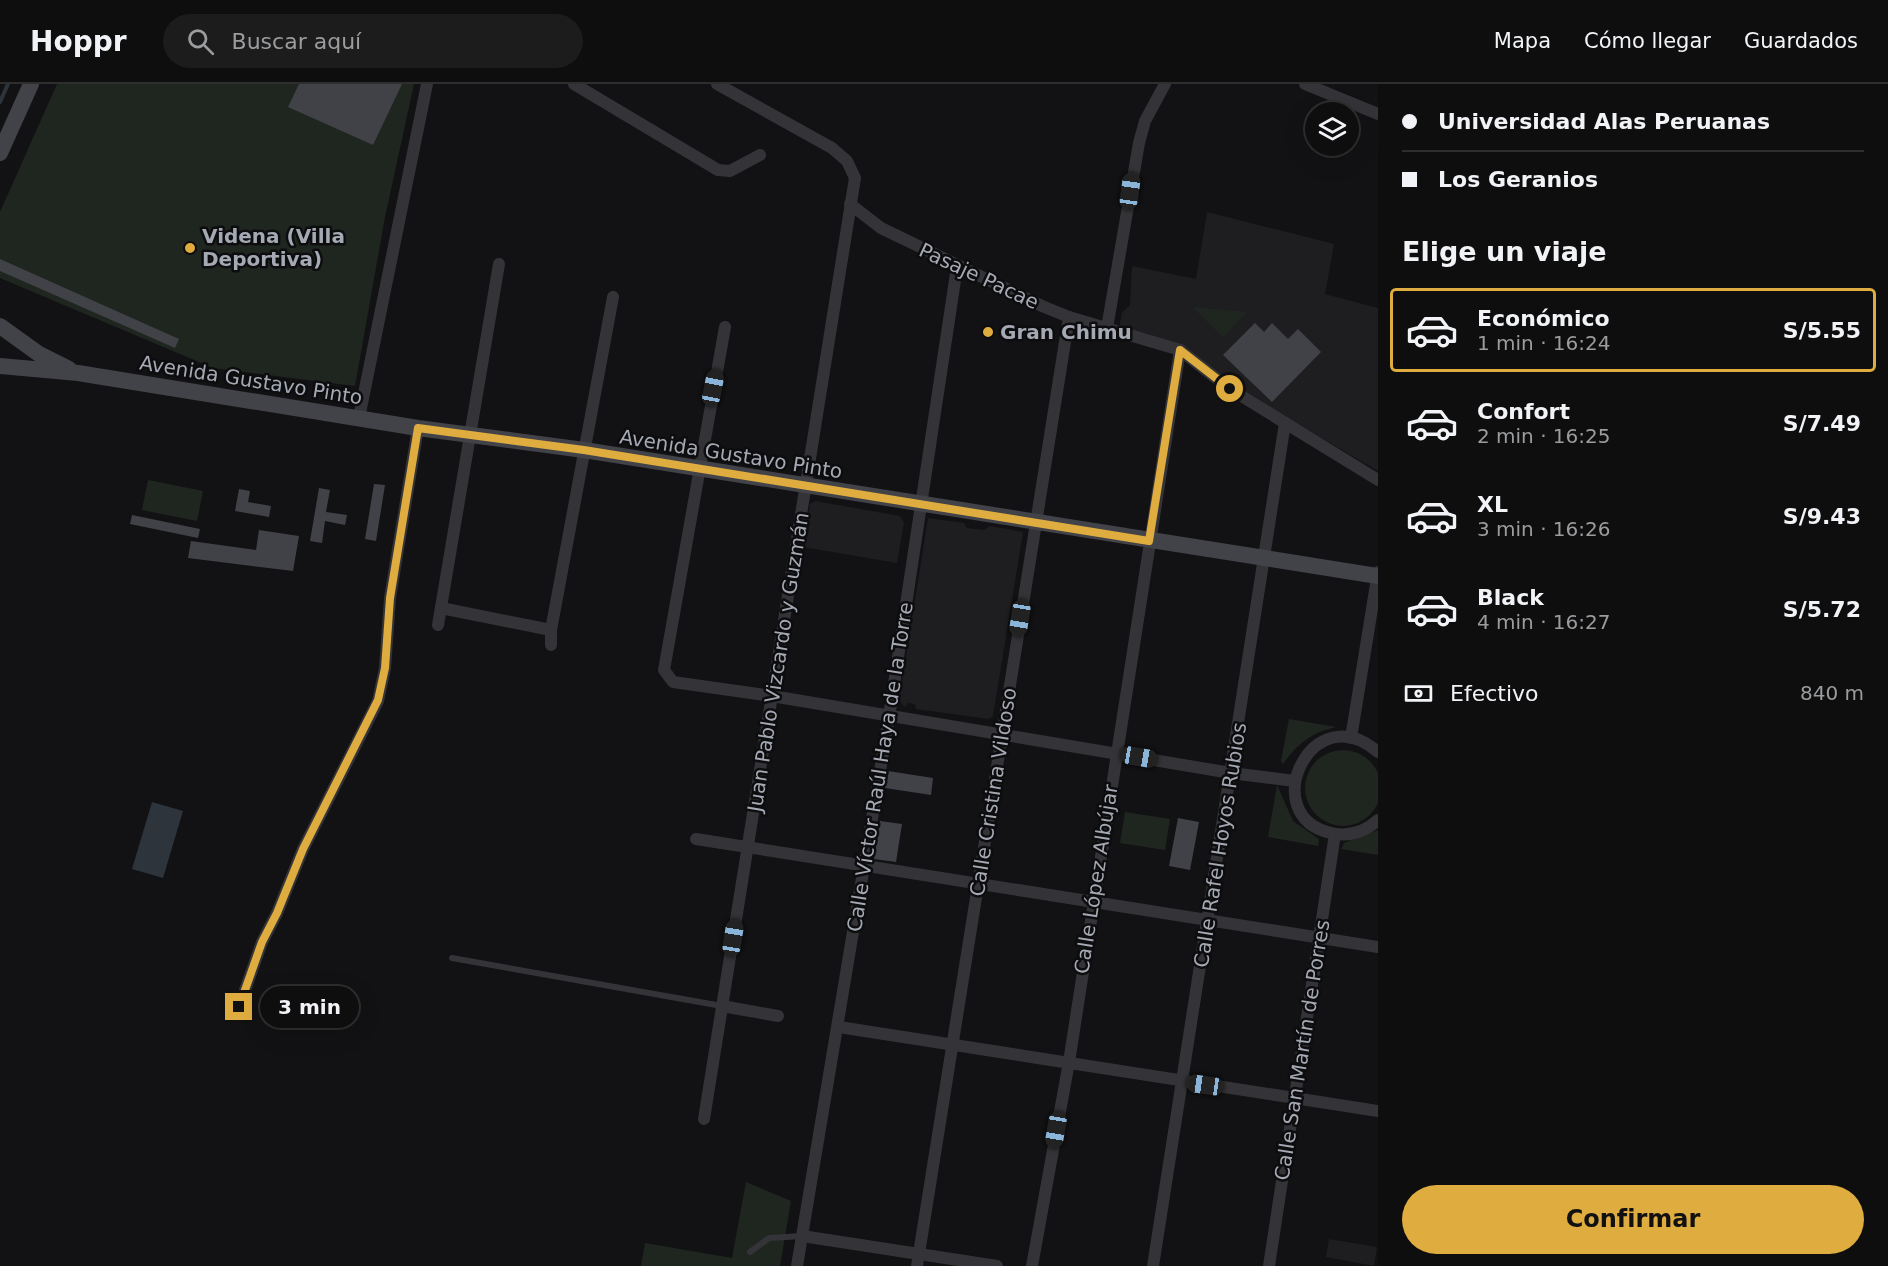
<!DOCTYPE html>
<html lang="es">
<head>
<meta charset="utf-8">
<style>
  :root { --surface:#0e0e0f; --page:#1c1c1d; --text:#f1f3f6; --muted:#9b9c9e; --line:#2e2e2f; --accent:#dfac3f }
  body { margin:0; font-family:"DejaVu Sans",sans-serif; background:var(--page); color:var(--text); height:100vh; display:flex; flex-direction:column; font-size:22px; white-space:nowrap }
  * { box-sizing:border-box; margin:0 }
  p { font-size:20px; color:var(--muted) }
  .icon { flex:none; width:33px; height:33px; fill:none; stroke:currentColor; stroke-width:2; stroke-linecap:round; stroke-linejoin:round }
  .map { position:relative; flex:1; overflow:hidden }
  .details { display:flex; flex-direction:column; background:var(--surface); width:510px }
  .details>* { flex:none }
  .hud { display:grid; align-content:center; height:132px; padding:0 24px; background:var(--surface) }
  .controls { position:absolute; left:1305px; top:18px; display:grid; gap:12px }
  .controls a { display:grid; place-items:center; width:54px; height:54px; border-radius:50%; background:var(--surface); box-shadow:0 6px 24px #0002,0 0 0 2px var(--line); font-size:30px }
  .end { position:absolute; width:27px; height:27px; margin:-14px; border:8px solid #dfac3f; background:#111; box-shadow:0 0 0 3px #111 }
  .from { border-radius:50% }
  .bubble { position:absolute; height:42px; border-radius:21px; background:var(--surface); box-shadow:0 6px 24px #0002,0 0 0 2px var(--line); font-size:20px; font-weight:800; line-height:42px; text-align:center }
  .car { position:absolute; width:18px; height:36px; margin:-18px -9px; border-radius:8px; box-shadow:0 0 4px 2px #0007; background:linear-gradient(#222 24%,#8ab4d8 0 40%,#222 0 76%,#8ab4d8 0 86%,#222 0) }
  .hud b { display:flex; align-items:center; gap:21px; height:57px; font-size:22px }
  .hud b+b { border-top:2px solid var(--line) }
  .hud i { width:15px; height:15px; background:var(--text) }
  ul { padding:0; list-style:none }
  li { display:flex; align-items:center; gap:18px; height:84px; margin:0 12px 9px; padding:0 12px; border:3px solid transparent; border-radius:6px }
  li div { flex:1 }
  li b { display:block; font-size:22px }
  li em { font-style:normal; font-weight:800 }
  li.selected { border-color:var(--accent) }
  li>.icon { width:54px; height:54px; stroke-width:1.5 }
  h2 { padding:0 24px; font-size:27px; line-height:72px }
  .pay { display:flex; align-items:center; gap:15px; height:66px; padding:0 24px; font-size:22px }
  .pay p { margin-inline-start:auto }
  .cta { display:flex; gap:12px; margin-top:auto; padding:12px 24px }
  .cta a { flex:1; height:69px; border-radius:36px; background:var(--accent); color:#111; font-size:24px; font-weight:800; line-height:69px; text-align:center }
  header { display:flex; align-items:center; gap:36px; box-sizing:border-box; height:84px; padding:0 30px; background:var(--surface); border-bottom:2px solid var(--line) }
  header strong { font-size:28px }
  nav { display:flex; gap:33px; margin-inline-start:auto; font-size:21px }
  .search { width:420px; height:54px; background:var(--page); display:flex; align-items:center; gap:15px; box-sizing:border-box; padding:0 21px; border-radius:33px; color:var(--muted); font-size:22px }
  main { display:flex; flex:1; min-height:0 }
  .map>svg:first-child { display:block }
  .built { fill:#1e1e20 }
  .green { fill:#1f2620 }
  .water { fill:#2d343b }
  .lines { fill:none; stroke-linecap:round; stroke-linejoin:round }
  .stream { stroke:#2d343b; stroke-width:4 }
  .building { fill:#414247 }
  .service { stroke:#343438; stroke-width:6 }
  .minor { stroke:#343438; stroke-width:12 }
  .secondary { stroke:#424348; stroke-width:16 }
  .route { stroke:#dfac3f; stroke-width:8 }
  .poi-dot { fill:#dfac3f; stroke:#0d0d0f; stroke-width:2 }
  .labels { text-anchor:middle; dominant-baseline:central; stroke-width:5; stroke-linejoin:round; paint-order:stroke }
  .poi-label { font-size:20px; font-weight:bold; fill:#a5a9b3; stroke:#0d0d0f; text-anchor:start }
  .street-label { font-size:20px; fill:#a5a9b3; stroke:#0d0d0f }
</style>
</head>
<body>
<header>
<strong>Hoppr</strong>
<div class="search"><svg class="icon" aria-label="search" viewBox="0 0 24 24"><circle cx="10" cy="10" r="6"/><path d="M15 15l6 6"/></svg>Buscar aquí</div>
<nav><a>Mapa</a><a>Cómo llegar</a><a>Guardados</a></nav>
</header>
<main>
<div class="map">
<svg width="1378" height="1182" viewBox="0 0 1378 1182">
  <rect width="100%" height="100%" fill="#121214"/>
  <!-- built -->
  <g class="built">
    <polygon points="1207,128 1334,160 1325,210 1378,224 1378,387 1233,302 1187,264 1119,244 1122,229 1130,221 1132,182 1196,195"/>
    <polygon points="815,417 900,432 904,439 897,479 803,463 810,420"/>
    <polygon points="928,434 964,439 967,444 984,446 990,442 1023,448 993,632 989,635 916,625 915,620 908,619 905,623 899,617"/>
    <polygon points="1329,1155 1377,1163 1374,1182 1326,1173"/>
  </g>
  <!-- green -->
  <g class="green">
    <polygon points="57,0 414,0 385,133 355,302 213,284 0,194 0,128"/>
    <polygon points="1193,223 1247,228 1223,253"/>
    <polygon points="148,396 203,407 197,437 142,426"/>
    <path d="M1289,635L1336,643C1311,649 1298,659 1283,680L1281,677Z"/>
    <circle cx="1343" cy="704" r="38"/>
    <polygon points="1277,701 1293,737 1319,755 1318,762 1268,753"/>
    <polygon points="1125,728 1170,735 1165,766 1120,759"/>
    <polygon points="1378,746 1378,771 1341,765 1344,759"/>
    <polygon points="746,1098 791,1117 780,1182 641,1182 645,1159 732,1174"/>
  </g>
  <!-- water -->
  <polygon class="water" points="152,718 183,727 163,794 132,785"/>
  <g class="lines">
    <!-- stream -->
    <polyline class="stream" points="0,18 8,0"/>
  </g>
  <!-- building -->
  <g class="building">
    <polygon points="299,0 402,0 373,61 288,23"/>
    <polygon points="0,175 179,255 175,264 0,187"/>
    <polygon points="1255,239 1264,248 1272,239 1288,255 1298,245 1321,268 1272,318 1223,271"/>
    <polygon points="374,400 385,401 376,457 365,455"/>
    <polygon points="319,404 330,406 326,428 347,431 345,441 325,437 322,459 310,457"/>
    <polygon points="239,405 250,407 248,418 271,422 269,433 235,427"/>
    <polygon points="132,431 200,445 198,454 130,440"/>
    <polygon points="259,446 299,452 293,487 188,474 191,457 256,466"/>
    <polygon points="888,687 933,694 931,711 885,704"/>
    <polygon points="1178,734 1199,738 1190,786 1169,782"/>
    <polygon points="880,737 902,740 896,778 874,775"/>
  </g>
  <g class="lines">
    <!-- service -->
    <g class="service">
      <polyline points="452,874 722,922"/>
      <polyline points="750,1168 769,1154 802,1152"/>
    </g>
    <!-- minor -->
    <g class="minor">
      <polyline points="574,0 718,86 730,87 760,71"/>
      <polyline points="1305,0 1378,30"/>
      <polyline points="850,120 881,144 1042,222 1069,233 1180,266 1230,305 1378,396"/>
      <polyline points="725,243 664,586 673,598 772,612 1231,689 1295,697"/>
      <polyline points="1107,244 1139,59 1145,37 1165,0"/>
      <polyline points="359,334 427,0"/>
      <polyline points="441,524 551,546"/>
      <polyline points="438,541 499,180"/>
      <polyline points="551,561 551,546 613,213"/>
      <polyline points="1351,654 1378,488"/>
      <path d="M1378,668C1312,610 1255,732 1331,749C1349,753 1365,748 1378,736"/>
      <polyline points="696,755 1378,863"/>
      <polyline points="722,922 778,932"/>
      <polyline points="239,923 262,858 277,829 303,765 378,617 385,584 390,514 418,344"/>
      <polyline points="839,943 1378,1027"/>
      <polyline points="704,1035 855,94 847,77 832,64 717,0"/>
      <polyline points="802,1152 997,1182"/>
      <polyline points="797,1182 889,633 957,183"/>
      <polyline points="917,1182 1069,233"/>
      <polyline points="1032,1182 1069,978 1180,266"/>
      <polyline points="1153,1182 1285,339"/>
      <polyline points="1269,1182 1335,750"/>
    </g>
    <!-- secondary -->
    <g class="secondary">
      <polyline points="0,69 31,0"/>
      <polyline points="0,242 39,270 69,285"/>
      <polyline points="0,282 78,289 418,344 584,366 1378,492"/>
    </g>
  </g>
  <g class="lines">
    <!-- route -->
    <polyline class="route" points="239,923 262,858 277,829 303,765 378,616 385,584 390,514 418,344 584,366 1149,457 1180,266 1230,305"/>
  </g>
  <!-- markers -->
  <g class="poi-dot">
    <circle cx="190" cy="164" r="6"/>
    <circle cx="988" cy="248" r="6"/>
  </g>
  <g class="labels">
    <!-- poi labels -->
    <g class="poi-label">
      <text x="202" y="152">Videna (Villa<tspan x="202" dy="23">Deportiva)</tspan></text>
      <text x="1000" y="248">Gran Chimu</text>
    </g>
    <!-- street labels -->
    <g class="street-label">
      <text transform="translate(979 192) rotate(25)">Pasaje Pacae</text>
      <text transform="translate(251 296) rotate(9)">Avenida Gustavo Pinto</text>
      <text transform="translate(731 370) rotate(9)">Avenida Gustavo Pinto</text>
      <text transform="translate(778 578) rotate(-81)">Juan Pablo Vizcardo y Guzmán</text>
      <text transform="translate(880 683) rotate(-81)">Calle Víctor Raúl Haya de la Torre</text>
      <text transform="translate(993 708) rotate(-81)">Calle Cristina Vildoso</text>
      <text transform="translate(1220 761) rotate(-81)">Calle Rafel Hoyos Rubios</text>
      <text transform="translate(1096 795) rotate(-81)">Calle López Albújar</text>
      <text transform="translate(1302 966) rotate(-81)">Calle San Martín de Porres</text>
    </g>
  </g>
</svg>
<div class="controls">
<a><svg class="icon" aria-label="layers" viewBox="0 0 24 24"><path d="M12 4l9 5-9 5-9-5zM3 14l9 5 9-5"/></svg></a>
</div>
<i class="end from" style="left:1230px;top:305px"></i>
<i class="end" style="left:239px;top:923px"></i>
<div class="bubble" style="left:260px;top:902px;width:99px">3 min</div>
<i class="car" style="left:1130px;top:107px;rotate:8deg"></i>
<i class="car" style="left:713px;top:304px;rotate:11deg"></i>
<i class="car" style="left:1020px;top:534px;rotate:189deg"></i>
<i class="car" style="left:1139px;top:673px;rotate:100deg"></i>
<i class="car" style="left:733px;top:854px;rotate:9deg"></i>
<i class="car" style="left:1205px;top:1001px;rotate:278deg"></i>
<i class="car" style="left:1056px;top:1046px;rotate:190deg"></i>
</div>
<section class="details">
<div class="hud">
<b><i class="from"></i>Universidad Alas Peruanas</b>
<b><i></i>Los Geranios</b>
</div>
<h2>Elige un viaje</h2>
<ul>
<li class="selected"><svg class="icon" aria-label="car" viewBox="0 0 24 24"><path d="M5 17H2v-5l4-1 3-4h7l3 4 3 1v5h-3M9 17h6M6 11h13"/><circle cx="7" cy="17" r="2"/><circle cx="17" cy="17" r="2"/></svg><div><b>Económico</b><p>1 min · 16:24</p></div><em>S/5.55</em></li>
<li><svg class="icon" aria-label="car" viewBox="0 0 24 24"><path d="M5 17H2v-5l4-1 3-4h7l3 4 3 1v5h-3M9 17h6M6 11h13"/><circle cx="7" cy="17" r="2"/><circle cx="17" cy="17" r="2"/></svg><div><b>Confort</b><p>2 min · 16:25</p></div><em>S/7.49</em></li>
<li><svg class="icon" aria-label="car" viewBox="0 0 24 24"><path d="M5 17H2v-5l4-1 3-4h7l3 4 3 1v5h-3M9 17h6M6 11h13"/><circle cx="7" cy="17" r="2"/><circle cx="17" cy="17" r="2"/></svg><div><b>XL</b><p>3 min · 16:26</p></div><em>S/9.43</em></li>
<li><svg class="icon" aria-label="car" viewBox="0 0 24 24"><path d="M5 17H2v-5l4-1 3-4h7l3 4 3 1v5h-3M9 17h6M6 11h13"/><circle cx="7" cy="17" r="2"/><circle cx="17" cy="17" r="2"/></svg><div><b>Black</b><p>4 min · 16:27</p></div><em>S/5.72</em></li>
</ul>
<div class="pay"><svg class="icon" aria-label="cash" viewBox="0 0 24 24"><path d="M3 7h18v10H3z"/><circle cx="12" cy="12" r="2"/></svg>Efectivo<p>840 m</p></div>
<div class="cta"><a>Confirmar</a></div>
</section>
</main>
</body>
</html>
